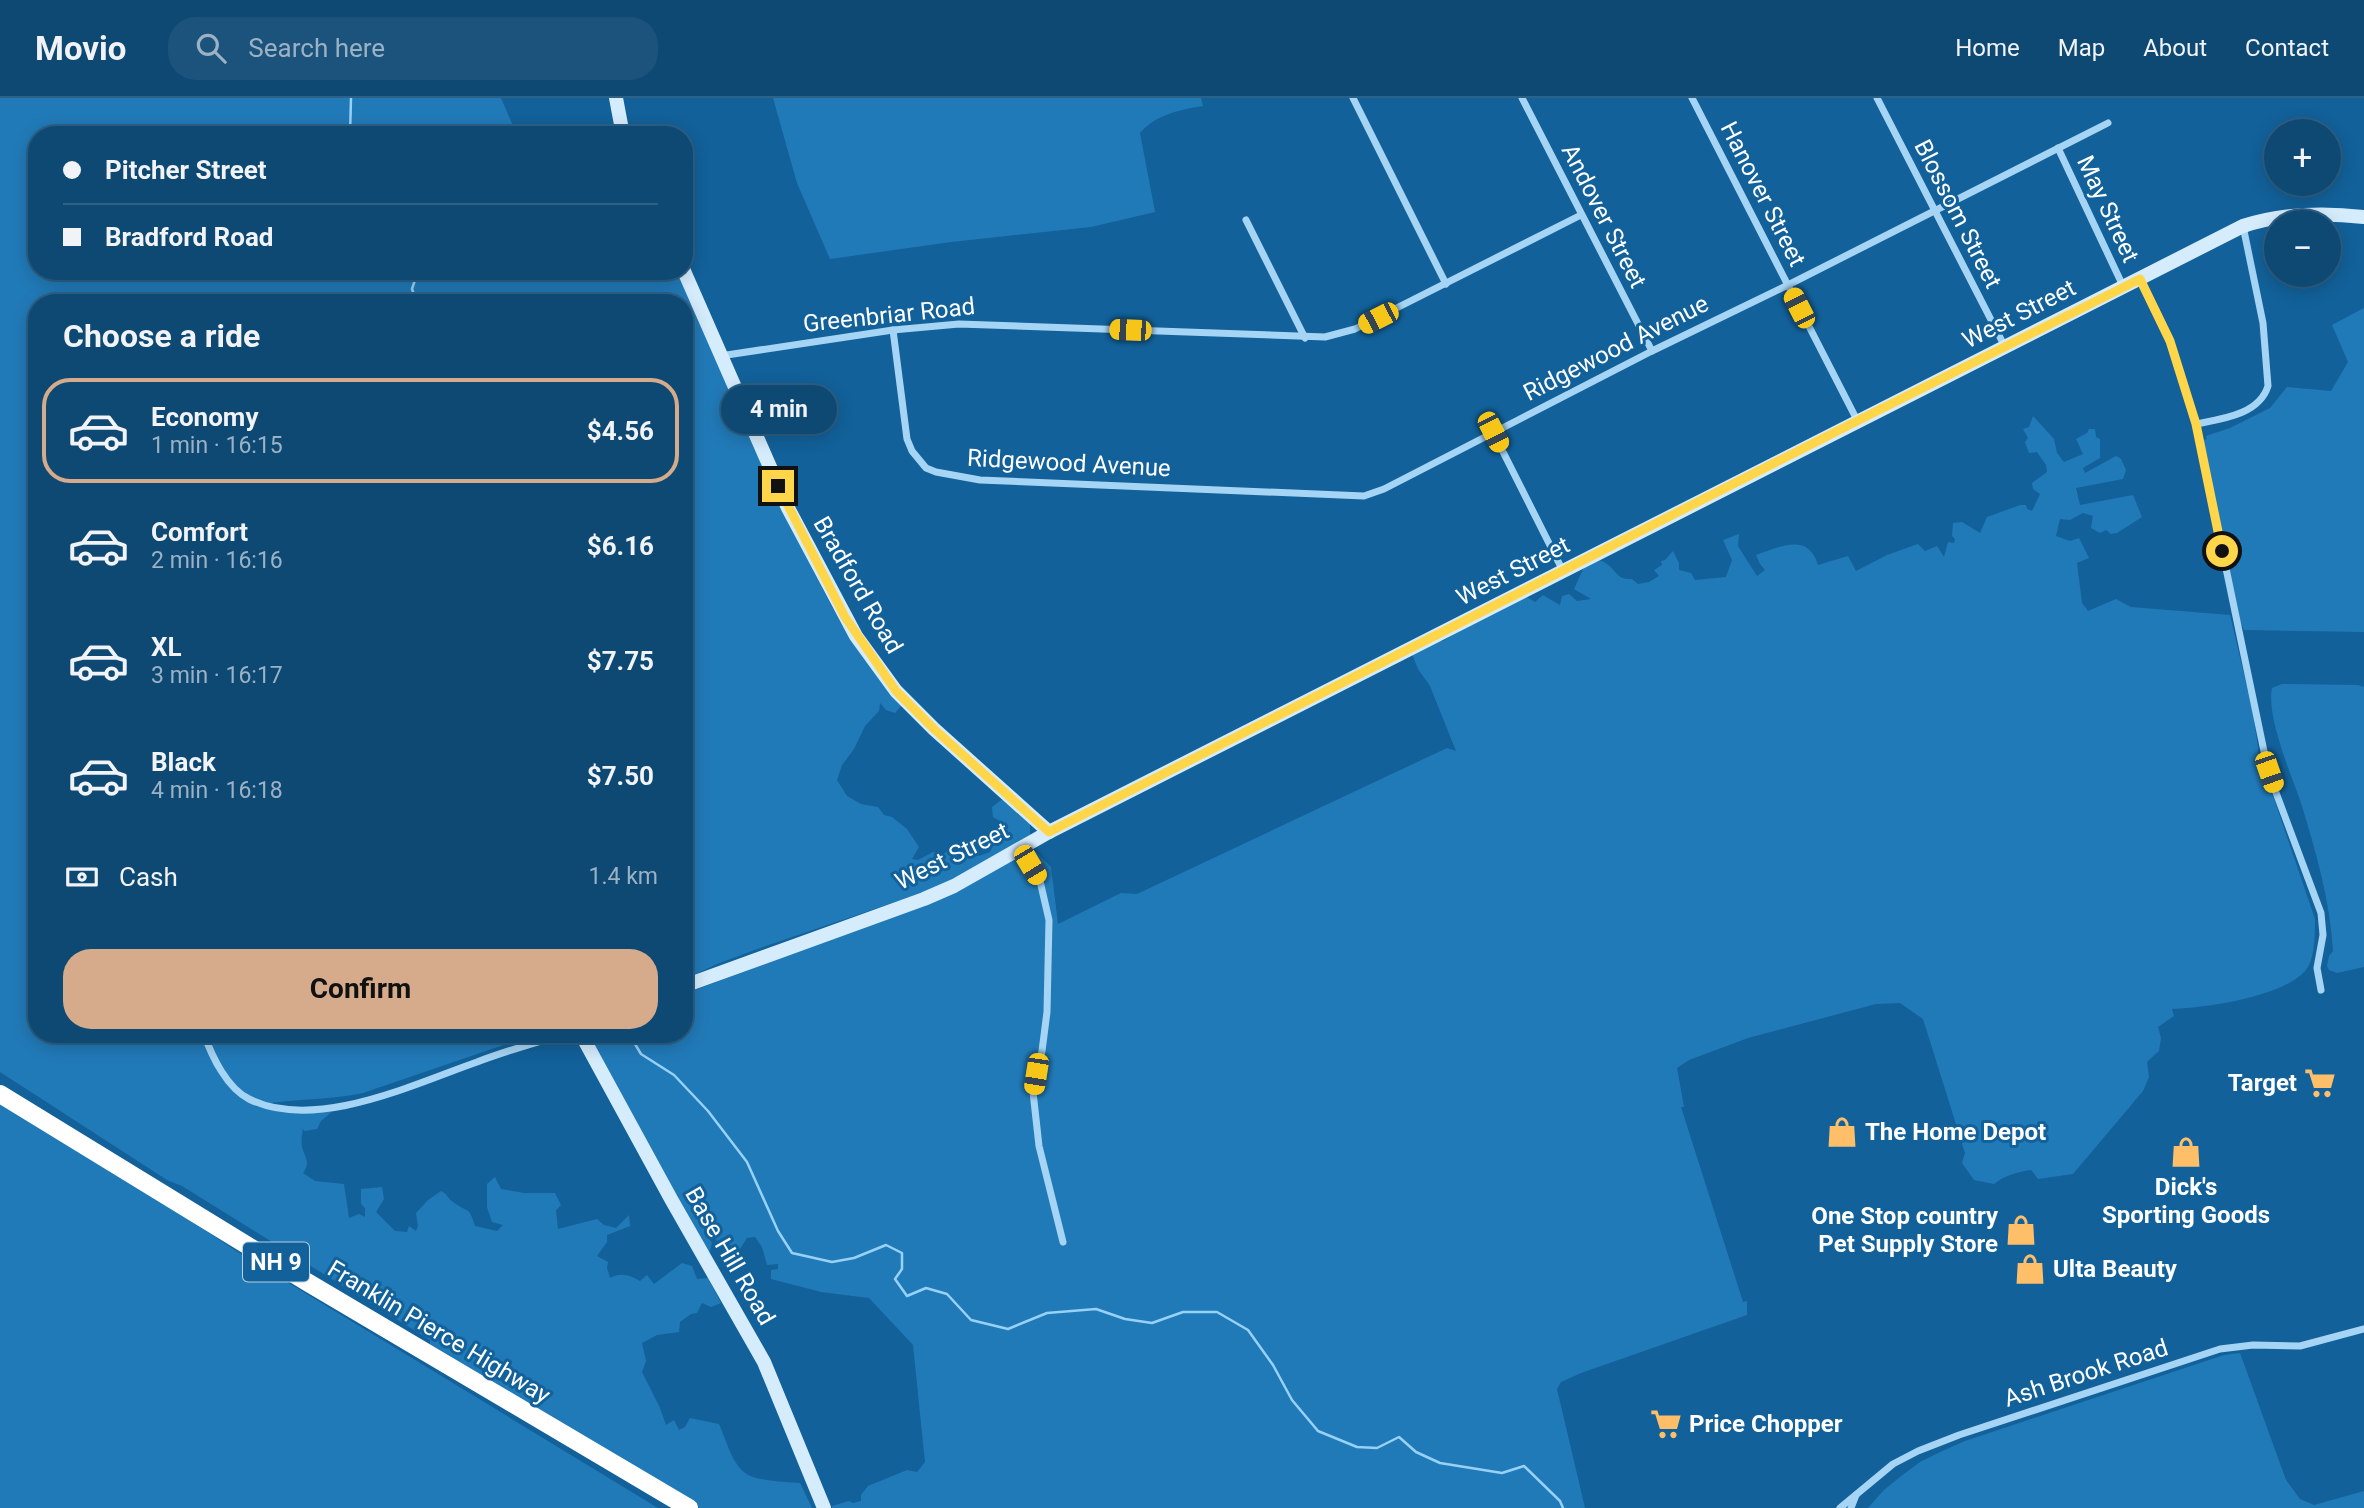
<!DOCTYPE html>
<html lang="en">
<head>
<meta charset="utf-8">
<style>
  :root { --surface:#0e4974; --page:#1c537c; --text:#f1f3f6; --muted:#9bb2c5; --line:#2e6186; --accent:#d6ab8b }
  body { margin:0; font-family:Roboto,sans-serif; background:var(--page); color:var(--text); height:100vh; display:flex; flex-direction:column; font-size:26px; white-space:nowrap }
  * { box-sizing:border-box; margin:0 }
  p { font-size:23px; color:var(--muted) }
  .icon { flex:none; width:38px; height:38px; fill:none; stroke:currentColor; stroke-width:2; stroke-linecap:round; stroke-linejoin:round }
  .map { position:relative; flex:1; overflow:hidden }
  .panel { position:absolute; left:28px; top:196px; width:665px; height:749px; display:flex; flex-direction:column; background:var(--surface); border-radius:28px; box-shadow:0 4px 18px #0003,0 0 0 2px var(--line) }
  .panel>* { flex:none }
  .top-card { position:absolute; left:28px; top:28px; width:665px; height:154px; border-radius:28px; box-shadow:0 4px 18px #0003,0 0 0 2px var(--line); display:grid; align-content:center; height:154px; padding:0 35px; background:var(--surface) }
  .tools { position:absolute; left:2264px; top:21px; display:grid; gap:14px }
  .tools a { display:grid; place-items:center; width:77px; height:77px; border-radius:50%; background:var(--surface); box-shadow:0 4px 18px #0003,0 0 0 2px var(--line); font-size:35px }
  .end { position:absolute; width:32px; height:32px; margin:-16px; border:9px solid #ffd54a; background:#111; box-shadow:0 0 0 4px #111 }
  .from { border-radius:50% }
  .bubble { position:absolute; height:49px; border-radius:24px; background:var(--surface); box-shadow:0 4px 18px #0003,0 0 0 2px var(--line); font-size:23px; font-weight:700; line-height:49px; text-align:center }
  .car { position:absolute; width:21px; height:42px; margin:-21px -10px; border-radius:9px; box-shadow:0 0 5px 2px #0007; background:linear-gradient(#f5c518 24%,#345 0 40%,#f5c518 0 76%,#345 0 86%,#f5c518 0) }
  .top-card b { display:flex; align-items:center; gap:24px; height:66px; font-size:26px }
  .top-card b+b { border-top:2px solid var(--line) }
  .top-card i { width:18px; height:18px; background:var(--text) }
  ul { padding:0; list-style:none }
  li { display:flex; align-items:center; gap:21px; height:105px; margin:0 14px 10px; padding:0 21px; border:4px solid transparent; border-radius:28px }
  li div { flex:1 }
  li b { display:block; font-size:26px }
  li em { font-style:normal; font-weight:700 }
  li.active { border-color:var(--accent) }
  li>.icon { width:63px; height:63px; stroke-width:1.5 }
  h2 { padding:0 35px; font-size:32px; line-height:84px }
  .pay { display:flex; align-items:center; gap:18px; height:77px; padding:0 35px; font-size:26px }
  .pay p { margin-inline-start:auto }
  .action { display:flex; gap:14px; margin-top:auto; padding:14px 35px }
  .action a { flex:1; height:80px; border-radius:28px; background:var(--accent); color:#111; font-size:28px; font-weight:700; line-height:80px; text-align:center }
  header { display:flex; align-items:center; gap:42px; box-sizing:border-box; height:98px; padding:0 35px; background:var(--surface); border-bottom:2px solid var(--line) }
  header strong { font-size:33px }
  nav { display:flex; gap:38px; margin-inline-start:auto; font-size:24px }
  .search { width:490px; height:63px; background:var(--page); display:flex; align-items:center; gap:18px; box-sizing:border-box; padding:0 24px; border-radius:28px; color:var(--muted); font-size:26px }
  .map>svg:first-child { display:block }
  .green { fill:#217ab8 }
  .lines { fill:none; stroke-linecap:round; stroke-linejoin:round }
  .stream { stroke:#97d1f7; stroke-width:2.5 }
  .street { stroke:#a5d4f4; stroke-width:7 }
  .secondary { stroke:#d5ecfd; stroke-width:14 }
  .highway { stroke:#fff; stroke-width:18 }
  .route { stroke:#ffd54a; stroke-width:9 }
  .labels { text-anchor:middle; dominant-baseline:central; stroke-width:6; stroke-linejoin:round; paint-order:stroke }
  .shield { fill:#12619a; stroke:#b8d0e1; stroke-width:2 }
  .shield-label { font-size:23px; font-weight:bold; fill:#fff }
  .street-label { font-size:24px; fill:#fff; stroke:#12619a }
  .poi-label { font-size:24px; font-weight:bold; fill:#fff; stroke:#12619a; text-anchor:start }
</style>
</head>
<body>
<header>
<strong>Movio</strong>
<div class="search"><svg class="icon" aria-label="search" viewBox="0 0 24 24"><circle cx="10" cy="10" r="6"/><path d="M15 15l6 6"/></svg>Search here</div>
<nav><a>Home</a><a>Map</a><a>About</a><a>Contact</a></nav>
</header>
<div class="map">
<svg width="2364" height="1410" viewBox="0 0 2364 1410">
  <rect width="100%" height="100%" fill="#12619a"/>
  <!-- green -->
  <g class="green">
    <path d="M0,0H501L517,37H37V173H678L731,290L740,317L781,410L832,509L902,607L895,615L886,612L880,605L879,613L865,628L854,651L842,667L837,682L847,698L861,706L878,709L884,717L892,719L907,731L919,749L912,761L918,762L933,754L945,755L951,750L956,753L960,748L970,746L979,758L990,754C993,745 1001,741 1010,739L1005,726L993,719L992,709L1004,700L1030,726V737L948,786L760,850L717,866L687,880L684,877V205H37V936H536L363,995C327,1003 289,1000 254,1008L303,1014L334,1012L321,1023L317,1031L305,1033L303,1031C302,1036 301,1043 302,1049C305,1060 311,1064 303,1075L315,1083L344,1086L349,1120L359,1116L365,1119V1110L361,1106V1091L382,1089L384,1101L376,1114L395,1133L407,1134L409,1128L416,1133L418,1128L416,1115L428,1102L441,1093C448,1096 447,1100 453,1104C467,1115 469,1107 475,1128L497,1133L503,1127L492,1124L487,1109V1086L495,1079L501,1091L524,1095H555L561,1107L556,1112L558,1131L597,1121L604,1127L616,1130L629,1117L630,1128L607,1137V1144L597,1158L608,1164L607,1170L610,1180C621,1174 630,1177 640,1183L647,1177L654,1186L682,1165L692,1168L697,1181L708,1180L721,1205L711,1209L702,1205L697,1215L691,1216L680,1224L679,1234L657,1237L642,1245L646,1263L642,1274L660,1310L666,1327L674,1322L679,1332L685,1329L690,1320L719,1326C726,1341 731,1364 745,1375C755,1383 786,1384 800,1385L812,1410H699L430,1246V1242L182,1088L167,1082L0,974Z"/>
    <path d="M773,0H1201L1203,8C1179,12 1157,16 1140,35L1155,114L1091,129L951,144L830,161L797,85Z"/>
    <polygon points="2364,210 2364,534 2244,532 2240,523 2202,343 2207,341 2206,338 2230,330 2270,310 2287,289 2331,293 2348,264 2332,227"/>
    <path d="M2033,318L2054,341L2057,355L2064,364L2083,356L2076,341L2087,335L2089,331H2095L2096,339L2100,341V360L2083,370L2085,375L2116,358L2121,361L2126,372L2123,381L2076,390L2080,407L2133,397L2142,419L2117,435L2111,436L2106,432L2100,435L2091,430L2093,418L2083,415L2070,422L2060,421L2056,438L2070,443L2079,440L2089,460L2077,465L2082,505L2088,513L2116,501L2131,509L2230,517L2253,615L2259,657L2315,821C2315,835 2315,863 2305,873C2282,899 2206,910 2172,911L2174,918L2158,929L2161,940L2159,953L2147,964L2149,979L2143,993L2073,1076L2038,1081L2031,1072C2018,1074 2005,1077 1994,1086L1974,1082L1962,1065L1965,1055L1923,921L1900,905L1876,906L1748,940L1689,962L1677,970L1684,1009H1681L1743,1204L1747,1203V1217L1581,1275L1561,1284L1557,1291L1585,1410H832V1408L849,1403L853,1405L861,1403V1397L868,1388L907,1372L917,1374L925,1364L913,1247L869,1200L821,1194L771,1181V1172L778,1171V1166L767,1167L762,1149L755,1139L747,1140L740,1151L726,1145H718L711,1132H704L712,1145L709,1156L592,948L593,936H684V896L883,822L1033,751L1051,769L1058,826L1121,795L1137,796L1447,650L1456,653L1430,588L1418,571L1412,556L1434,542L1443,543L1474,523L1525,498L1535,504L1543,497L1560,507L1562,498L1569,496L1577,503L1591,501L1574,491L1586,465L1595,461C1599,462 1603,463 1607,466C1617,473 1617,482 1632,481L1638,486L1649,484L1659,478L1654,472L1662,467L1661,463L1665,462L1673,453L1679,465V472L1691,475L1695,482L1726,479L1732,462L1723,442L1739,436L1738,448L1757,478L1765,472L1760,466L1756,457C1780,449 1808,434 1818,467L1848,458L1856,473L1887,457L1918,446L1925,453L1937,448L1944,459L1948,444L1954,445L1955,441L1952,438L1953,425L1962,424L1980,435L1987,419L2020,407H2026L2027,411L2032,413L2040,396L2033,391L2032,385L2047,374L2046,367L2037,354L2029,355L2025,344L2028,340L2023,331L2029,329Z"/>
    <path d="M2282,586L2358,587L2364,589V869L2337,875L2329,872L2327,868L2329,858L2333,853C2330,802 2316,754 2301,705C2291,676 2266,618 2272,590Z"/>
    <polygon points="0,1005 132,1084 241,1156 658,1410 0,1410"/>
    <polygon points="2240,1255 2286,1382 2300,1401 2314,1407 2364,1393 2364,1410 1868,1410 1884,1392 1900,1379 1920,1364 1938,1355 1965,1343 2224,1257"/>
  </g>
  <g class="lines">
    <!-- stream -->
    <g class="stream">
      <polyline points="350,37 351,0"/>
      <polyline points="417,205 412,191 418,173"/>
      <polyline points="629,936 641,956 674,977 708,1013 747,1064 778,1133 792,1155 832,1164 854,1160 886,1147 902,1155 902,1171 895,1181 907,1198 926,1190 947,1196 971,1222 1008,1231 1047,1215 1096,1211 1125,1221 1152,1225 1183,1214 1217,1214 1248,1232 1273,1267 1292,1302 1318,1333 1357,1349 1377,1350 1399,1339 1416,1354 1440,1365 1502,1375 1524,1368 1560,1403 1563,1410"/>
    </g>
    <!-- street -->
    <g class="street">
      <polyline points="1353,0 1446,186"/>
      <polyline points="1522,0 1652,253"/>
      <polyline points="1692,0 1857,322"/>
      <polyline points="1877,0 2005,249"/>
      <polyline points="2058,50 2123,188"/>
      <polyline points="1246,122 1305,240"/>
      <polyline points="2140,181 2170,243 2196,326 2265,658 2275,692 2321,815 2323,837 2317,870 2321,892"/>
      <polyline points="893,232 907,341 912,353 926,370 936,374 980,382 1364,398 1384,391 1652,253 1788,187 2108,25"/>
      <polyline points="720,258 893,232 959,226 1325,239 1355,231 1581,117"/>
      <path d="M2196,326C2221,321 2259,317 2268,288L2263,225L2243,128"/>
      <polyline points="1493,334 1563,473"/>
      <polyline points="1021,751 1040,783 1049,822 1047,914 1042,953 1033,994 1039,1048 1063,1144"/>
      <path d="M204,936C212,959 227,990 249,1001C315,1034 414,986 477,964C505,953 535,945 564,936"/>
      <polyline points="1840,1410 1893,1366 1918,1353 1959,1337 2220,1251 2253,1247 2300,1248 2364,1231"/>
      <polyline points="1851,1410 1856,1397"/>
    </g>
    <!-- secondary -->
    <g class="secondary">
      <polyline points="616,0 623,37"/>
      <polyline points="684,173 788,410 856,538 896,593 934,631 1049,734"/>
      <path d="M684,888L924,801L954,788L1049,734L2243,128C2283,115 2322,114 2364,119"/>
      <polyline points="581,936 671,1101 764,1264 824,1410"/>
    </g>
    <!-- highway -->
    <polyline class="highway" points="0,996 307,1184 689,1410"/>
  </g>
  <g class="lines">
    <!-- route -->
    <polyline class="route" points="778,388 845,519 896,593 934,631 1049,734 1857,323 2140,181 2170,243 2196,326 2222,453"/>
  </g>
  <!-- icons -->
  <defs>
    <symbol id="supermarket-bare" viewBox="-9 -9 18 18"><path d="M-6-5.5h2.5l.6 2H6L4.5 2H-2.5L-4.4-4H-6ZM-1.5 3.2a1.3 1.3 0 1 0 .1 0ZM3 3.2a1.3 1.3 0 1 0 .1 0Z" fill="#ffbe68" stroke="#12619a" stroke-width="2.5" paint-order="stroke"/></symbol>
    <symbol id="shop-bare" viewBox="-9 -9 18 18"><path d="M-5-2.5h2.3a2.7 3.5 0 0 1 5.4 0H5L5.5 6h-11ZM-1.5-2.5h3a1.5 2.3 0 0 0-3 0Z" fill="#ffbe68" stroke="#12619a" stroke-width="2.5" paint-order="stroke"/></symbol>
  </defs>
  <g fill-rule="evenodd">
    <use href="#supermarket-bare" x="2298" y="963" width="44" height="44"/>
    <use href="#shop-bare" x="1820" y="1012" width="44" height="44"/>
    <use href="#shop-bare" x="2164" y="1032" width="44" height="44"/>
    <use href="#shop-bare" x="1999" y="1110" width="44" height="44"/>
    <use href="#shop-bare" x="2008" y="1149" width="44" height="44"/>
    <use href="#supermarket-bare" x="1644" y="1304" width="44" height="44"/>
  </g>
  <g class="labels">
    <!-- shield labels -->
    <rect class="shield" x="243" y="1144.5" width="66" height="39" rx="5"/>
    <g class="shield-label">
      <text x="276" y="1164">NH 9</text>
    </g>
    <!-- street labels -->
    <g class="street-label">
      <text transform="translate(1763 96) rotate(63)">Hanover Street</text>
      <text transform="translate(2108 111) rotate(65)">May Street</text>
      <text transform="translate(1958 116) rotate(63)">Blossom Street</text>
      <text transform="translate(1604 118) rotate(63)">Andover Street</text>
      <text transform="translate(2019 216) rotate(-27)">West Street</text>
      <text transform="translate(889 217) rotate(-6)">Greenbriar Road</text>
      <text transform="translate(1616 250) rotate(-27)">Ridgewood Avenue</text>
      <text transform="translate(1069 365) rotate(3)">Ridgewood Avenue</text>
      <text transform="translate(1513 473) rotate(-27)">West Street</text>
      <text transform="translate(858 487) rotate(60)">Bradford Road</text>
      <text transform="translate(952 758) rotate(-26)">West Street</text>
      <text transform="translate(730 1158) rotate(60)">Base Hill Road</text>
      <text transform="translate(439 1234) rotate(31)">Franklin Pierce Highway</text>
      <text transform="translate(2086 1275) rotate(-18)">Ash Brook Road</text>
    </g>
    <!-- poi labels -->
    <g class="poi-label">
      <text x="2297" y="985" text-anchor="end">Target</text>
      <text x="1865" y="1034">The Home Depot</text>
      <text x="2186" y="1089" text-anchor="middle">Dick's<tspan x="2186" dy="28">Sporting Goods</tspan></text>
      <text x="1998" y="1118" text-anchor="end">One Stop country<tspan x="1998" dy="28">Pet Supply Store</tspan></text>
      <text x="2053" y="1171">Ulta Beauty</text>
      <text x="1689" y="1326">Price Chopper</text>
    </g>
  </g>
</svg>
<div class="tools">
<a>+</a>
<a>−</a>
</div>
<i class="end from" style="left:2222px;top:453px"></i>
<i class="end" style="left:778px;top:388px"></i>
<div class="bubble" style="left:721px;top:287px;width:116px">4 min</div>
<i class="car" style="left:1799px;top:210px;rotate:333deg"></i>
<i class="car" style="left:1378px;top:220px;rotate:243deg"></i>
<i class="car" style="left:1130px;top:232px;rotate:272deg"></i>
<i class="car" style="left:1493px;top:334px;rotate:153deg"></i>
<i class="car" style="left:2269px;top:674px;rotate:161deg"></i>
<i class="car" style="left:1030px;top:767px;rotate:149deg"></i>
<i class="car" style="left:1036px;top:976px;rotate:189deg"></i>
<div class="top-card">
<b><i class="from"></i>Pitcher Street</b>
<b><i></i>Bradford Road</b>
</div>
<section class="panel">
<h2>Choose a ride</h2>
<ul>
<li class="active"><svg class="icon" aria-label="car" viewBox="0 0 24 24"><path d="M5 17H2v-5l4-1 3-4h7l3 4 3 1v5h-3M9 17h6M6 11h13"/><circle cx="7" cy="17" r="2"/><circle cx="17" cy="17" r="2"/></svg><div><b>Economy</b><p>1 min · 16:15</p></div><em>$4.56</em></li>
<li><svg class="icon" aria-label="car" viewBox="0 0 24 24"><path d="M5 17H2v-5l4-1 3-4h7l3 4 3 1v5h-3M9 17h6M6 11h13"/><circle cx="7" cy="17" r="2"/><circle cx="17" cy="17" r="2"/></svg><div><b>Comfort</b><p>2 min · 16:16</p></div><em>$6.16</em></li>
<li><svg class="icon" aria-label="car" viewBox="0 0 24 24"><path d="M5 17H2v-5l4-1 3-4h7l3 4 3 1v5h-3M9 17h6M6 11h13"/><circle cx="7" cy="17" r="2"/><circle cx="17" cy="17" r="2"/></svg><div><b>XL</b><p>3 min · 16:17</p></div><em>$7.75</em></li>
<li><svg class="icon" aria-label="car" viewBox="0 0 24 24"><path d="M5 17H2v-5l4-1 3-4h7l3 4 3 1v5h-3M9 17h6M6 11h13"/><circle cx="7" cy="17" r="2"/><circle cx="17" cy="17" r="2"/></svg><div><b>Black</b><p>4 min · 16:18</p></div><em>$7.50</em></li>
</ul>
<div class="pay"><svg class="icon" aria-label="cash" viewBox="0 0 24 24"><path d="M3 7h18v10H3z"/><circle cx="12" cy="12" r="2"/></svg>Cash<p>1.4 km</p></div>
<div class="action"><a>Confirm</a></div>
</section>
</div>
</body>
</html>
